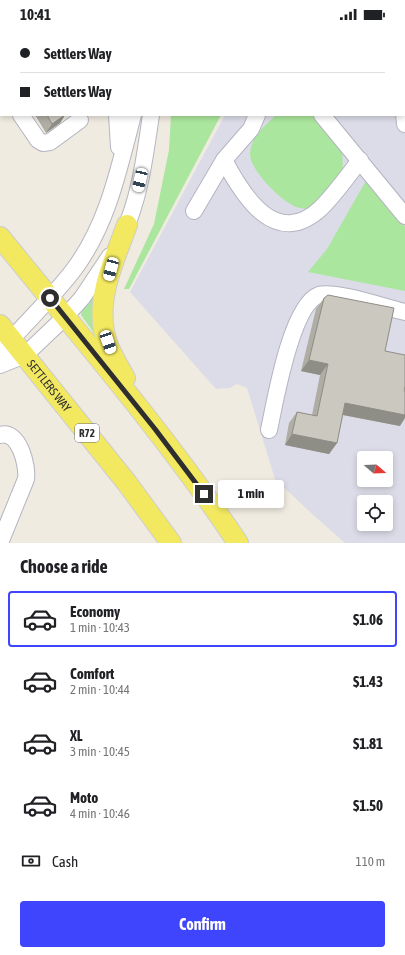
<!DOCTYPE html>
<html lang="en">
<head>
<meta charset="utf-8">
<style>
  :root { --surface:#fff; --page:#f6f6f6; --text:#202124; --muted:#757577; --line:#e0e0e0; --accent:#3f44fd }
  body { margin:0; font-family:"Asap Condensed",sans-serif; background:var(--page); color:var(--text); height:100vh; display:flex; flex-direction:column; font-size:15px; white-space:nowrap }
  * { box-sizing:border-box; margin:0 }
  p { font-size:13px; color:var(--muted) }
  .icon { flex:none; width:22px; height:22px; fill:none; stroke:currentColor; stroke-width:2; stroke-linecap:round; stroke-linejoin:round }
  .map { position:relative; height:515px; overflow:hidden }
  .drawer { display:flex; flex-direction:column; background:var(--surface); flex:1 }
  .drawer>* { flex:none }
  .banner { position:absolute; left:0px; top:0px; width:405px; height:88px; box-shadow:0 2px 6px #0003; display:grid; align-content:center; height:88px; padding:0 20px; background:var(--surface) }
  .needle { width:26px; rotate:109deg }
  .fabs { position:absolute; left:357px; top:423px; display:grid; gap:8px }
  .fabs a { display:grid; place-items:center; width:36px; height:36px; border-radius:4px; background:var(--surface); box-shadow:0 2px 6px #0003; font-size:20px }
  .end { position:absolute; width:18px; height:18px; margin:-9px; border:5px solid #2e2e2e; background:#fff; box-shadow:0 0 0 2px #fff }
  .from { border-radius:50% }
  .bubble { position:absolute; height:28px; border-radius:4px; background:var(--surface); box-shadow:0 2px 6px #0003; font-size:13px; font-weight:700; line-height:28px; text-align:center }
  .car { position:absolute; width:12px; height:24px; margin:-12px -6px; border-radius:5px; box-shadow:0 0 3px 1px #0007; background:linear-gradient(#fff 24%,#345 0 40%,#fff 0 76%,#345 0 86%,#fff 0) }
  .banner b { display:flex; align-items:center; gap:14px; height:38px; font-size:15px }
  .banner b+b { border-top:1px solid var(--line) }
  .banner i { width:10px; height:10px; background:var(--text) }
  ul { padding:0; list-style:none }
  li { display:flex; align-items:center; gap:12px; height:56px; margin:0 8px 6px; padding:0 12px; border:2px solid transparent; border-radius:4px }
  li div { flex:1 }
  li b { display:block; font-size:15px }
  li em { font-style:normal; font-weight:700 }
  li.selected { border-color:var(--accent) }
  li>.icon { width:36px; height:36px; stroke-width:1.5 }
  h2 { padding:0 20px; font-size:18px; line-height:48px }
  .pay { display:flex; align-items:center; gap:10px; height:44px; padding:0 20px; font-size:15px }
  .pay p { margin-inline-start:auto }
  .action { display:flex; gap:8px; margin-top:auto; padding:8px 20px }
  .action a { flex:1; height:46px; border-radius:4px; background:var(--accent); color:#fff; font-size:16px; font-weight:700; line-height:46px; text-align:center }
  .status { display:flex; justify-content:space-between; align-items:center; height:28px; padding:0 20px; background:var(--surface); direction:ltr }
  .status svg { height:11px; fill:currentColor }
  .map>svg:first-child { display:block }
  .airport { fill:#dcdce8; fill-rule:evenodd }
  .grass { fill:#aae69d }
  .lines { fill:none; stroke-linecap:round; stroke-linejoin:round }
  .minor-casing { stroke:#b4b4c1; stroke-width:18 }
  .major-casing { stroke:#cdcdcd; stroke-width:22 }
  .minor { stroke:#fff; stroke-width:16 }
  .major { stroke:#f3e961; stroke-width:20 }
  .wall { fill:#afada4 }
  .shaded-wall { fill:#8e8d86 }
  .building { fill:#cbc9bf; stroke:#8e8d86 }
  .route { stroke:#2e2e2e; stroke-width:5 }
  .labels { text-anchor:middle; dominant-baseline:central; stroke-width:3; stroke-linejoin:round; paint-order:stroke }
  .shield { fill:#fff; stroke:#6d6d6d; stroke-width:1 }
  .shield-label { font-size:11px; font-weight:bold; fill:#2e2e2e }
  .street-label { font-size:12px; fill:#2e2e2e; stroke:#fff }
</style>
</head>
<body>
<div class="status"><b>10:41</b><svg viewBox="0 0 49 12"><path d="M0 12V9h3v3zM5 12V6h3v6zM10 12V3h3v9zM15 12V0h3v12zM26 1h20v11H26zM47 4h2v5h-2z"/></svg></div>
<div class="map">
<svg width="405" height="515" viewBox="0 0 405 515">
  <rect width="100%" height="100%" fill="#efebe0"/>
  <!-- airport -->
  <path class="airport" d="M212,0H405V515H345L310,484L275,451L247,360L237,356L230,360L216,361L130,264L225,87H404V1H211ZM364,430H386V452H364ZM364,474H386V496H364Z"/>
  <!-- grass -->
  <g class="grass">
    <polygon points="171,87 221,87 129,261 124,261 154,196 169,122"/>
    <path d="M276,87H320L342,116L343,144L326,171L306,181C300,180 294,179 289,175C277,168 251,142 250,127C250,109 265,98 276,87Z"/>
    <polygon points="367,151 393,180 405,199 405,263 308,244 327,221"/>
    <polygon points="100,259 96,308 81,287 82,281"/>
  </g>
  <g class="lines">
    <defs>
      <g id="minor">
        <polyline points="66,0 67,1"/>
        <polyline points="84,0 86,1"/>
        <polyline points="260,0 260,1"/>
        <polyline points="396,0 396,1"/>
        <polyline points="175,1 175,0"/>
        <polyline points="230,1 231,0"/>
        <polyline points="404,85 405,96"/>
        <polyline points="21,87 38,112 43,115 50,114 80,92"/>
        <polyline points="117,87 119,119"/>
        <polyline points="322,87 405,188"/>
        <path d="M224,132C243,168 276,222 321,180C335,166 348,148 360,132"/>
        <polyline points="194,183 224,132 251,101 257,87"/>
        <path d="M122,208C140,171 145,127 151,87"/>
        <path d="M0,325C23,296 52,271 75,240C108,195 119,140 133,87"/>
        <polyline points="0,337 25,327 65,289 82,270 110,228"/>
        <path d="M269,402C275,374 291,277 319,267C335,262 387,280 405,284"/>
        <path d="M0,407C19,401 28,438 26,451L0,515"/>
      </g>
      <g id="major">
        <path d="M0,209C81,309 166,407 238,515"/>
        <path id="s1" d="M0,297L127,455L171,515"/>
        <path d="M125,350C117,336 107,320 104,303C97,267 115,230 127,197"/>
      </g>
    </defs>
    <!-- minor casing -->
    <use href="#minor" class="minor-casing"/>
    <!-- major casing -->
    <use href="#major" class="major-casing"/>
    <!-- minor -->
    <use href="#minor" class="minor"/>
    <!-- major -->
    <use href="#major" class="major"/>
  </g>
  <!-- wall -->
  <g class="wall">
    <polygon points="35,87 65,87 60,95 46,105"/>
    <polygon points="324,270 385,323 404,363 400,398 343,387 337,415 329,426 285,417 289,395 297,384 312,387 320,347 301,343 316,281"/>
  </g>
  <!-- shaded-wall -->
  <g class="shaded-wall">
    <polygon points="65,87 60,95 46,105 52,96"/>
    <polygon points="309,332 328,336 320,347 301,343"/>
    <polygon points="345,375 405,387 405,390 400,398 338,386"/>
    <polygon points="292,406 337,415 329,426 285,417"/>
  </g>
  <!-- building -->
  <g class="building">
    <polygon points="47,87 65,87 52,96"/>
    <polygon points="328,267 394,280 385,323 405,327 405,358 404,363 405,363 405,387 345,375 337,415 292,406 297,384 317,388 328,336 309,332 324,270"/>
  </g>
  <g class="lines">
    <!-- route -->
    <polyline class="route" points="50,270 155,401 204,466"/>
  </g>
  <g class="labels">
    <!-- shield labels -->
    <rect class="shield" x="75" y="396" width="24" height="18" rx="3"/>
    <g class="shield-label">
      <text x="87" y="405">R72</text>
    </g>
    <!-- street labels -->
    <g class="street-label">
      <text stroke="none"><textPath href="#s1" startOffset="78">SETTLERS WAY</textPath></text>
    </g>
  </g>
</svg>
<div class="fabs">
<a><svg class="needle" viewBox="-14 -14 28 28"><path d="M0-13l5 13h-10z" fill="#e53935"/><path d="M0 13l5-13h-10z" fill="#757577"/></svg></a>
<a><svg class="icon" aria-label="locate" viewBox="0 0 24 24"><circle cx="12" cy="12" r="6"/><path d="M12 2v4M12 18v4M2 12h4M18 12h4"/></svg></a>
</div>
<i class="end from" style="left:50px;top:270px"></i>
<i class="end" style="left:204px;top:466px"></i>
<div class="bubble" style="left:218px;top:452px;width:66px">1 min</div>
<i class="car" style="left:140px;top:152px;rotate:193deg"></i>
<i class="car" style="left:111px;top:241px;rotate:195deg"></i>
<i class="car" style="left:108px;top:314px;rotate:161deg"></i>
<div class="banner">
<b><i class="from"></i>Settlers Way</b>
<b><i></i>Settlers Way</b>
</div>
</div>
<section class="drawer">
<h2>Choose a ride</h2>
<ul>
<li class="selected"><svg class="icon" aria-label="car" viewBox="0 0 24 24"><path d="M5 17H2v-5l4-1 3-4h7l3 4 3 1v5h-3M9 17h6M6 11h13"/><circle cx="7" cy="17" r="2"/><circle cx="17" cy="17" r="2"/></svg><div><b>Economy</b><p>1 min · 10:43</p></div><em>$1.06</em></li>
<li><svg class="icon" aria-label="car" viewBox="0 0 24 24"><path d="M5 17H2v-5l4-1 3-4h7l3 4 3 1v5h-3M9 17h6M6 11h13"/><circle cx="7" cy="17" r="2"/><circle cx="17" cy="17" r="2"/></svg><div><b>Comfort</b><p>2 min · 10:44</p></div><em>$1.43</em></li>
<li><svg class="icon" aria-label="car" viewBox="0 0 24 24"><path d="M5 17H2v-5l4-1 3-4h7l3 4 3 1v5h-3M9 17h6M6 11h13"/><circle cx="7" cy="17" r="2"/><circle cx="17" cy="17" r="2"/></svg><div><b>XL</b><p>3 min · 10:45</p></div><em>$1.81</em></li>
<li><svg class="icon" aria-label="car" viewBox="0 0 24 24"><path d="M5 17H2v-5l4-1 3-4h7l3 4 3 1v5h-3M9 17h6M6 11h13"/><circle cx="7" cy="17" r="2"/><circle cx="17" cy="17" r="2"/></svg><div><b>Moto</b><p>4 min · 10:46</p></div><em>$1.50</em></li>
</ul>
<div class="pay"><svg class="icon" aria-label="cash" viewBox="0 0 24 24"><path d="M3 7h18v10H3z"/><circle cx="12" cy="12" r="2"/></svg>Cash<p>110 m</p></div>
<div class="action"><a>Confirm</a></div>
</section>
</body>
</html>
